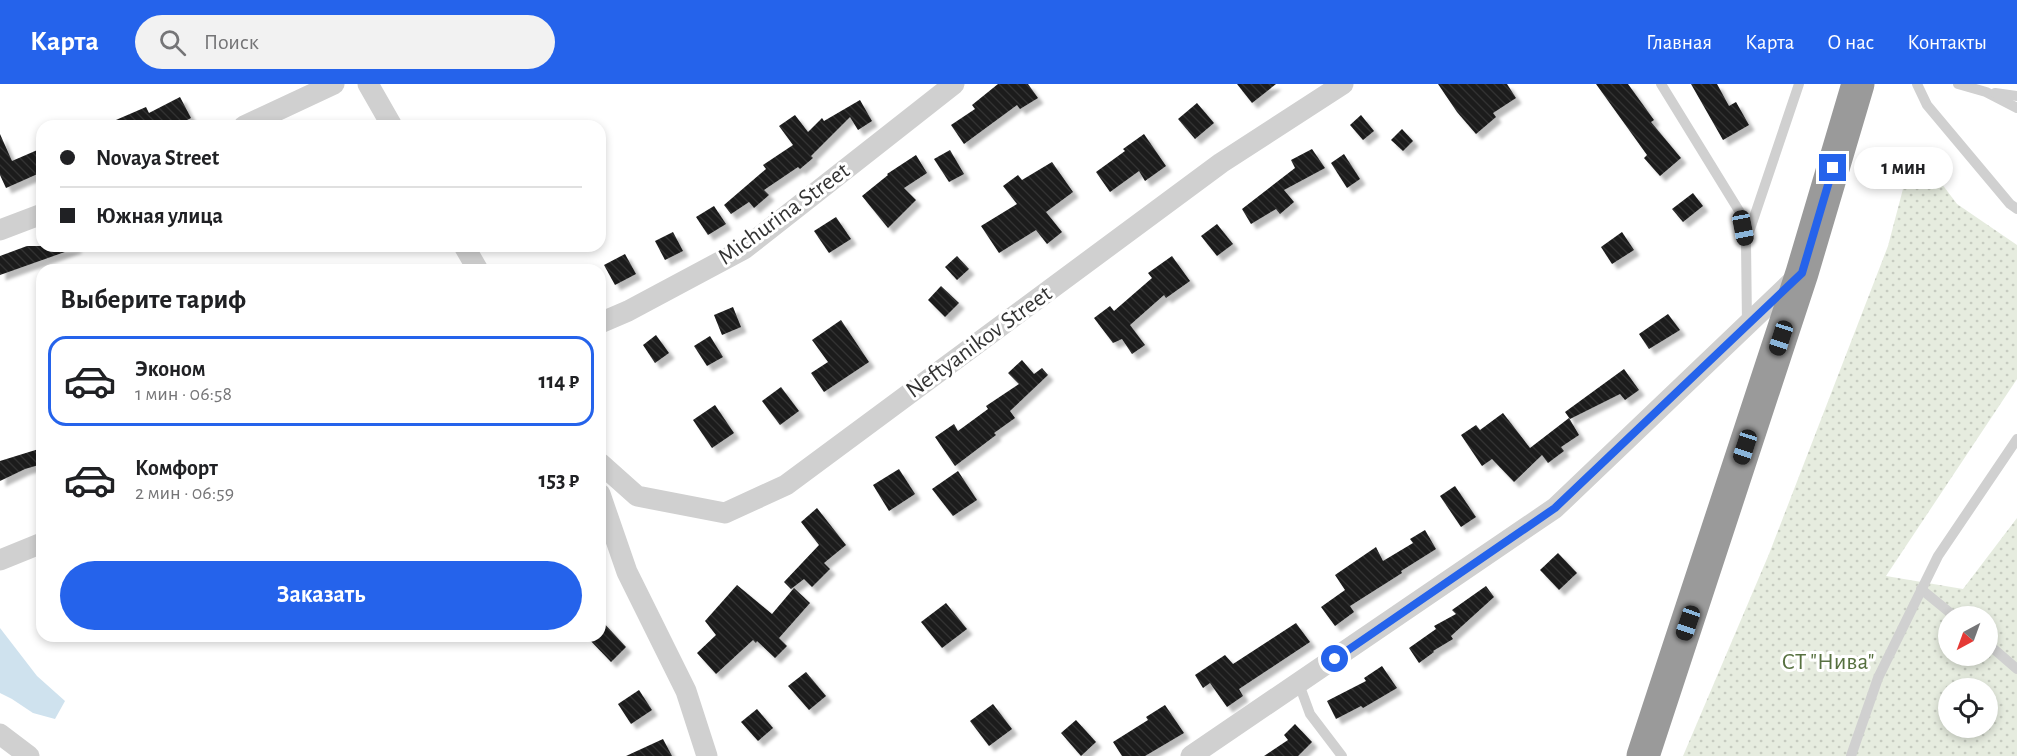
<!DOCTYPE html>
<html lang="ru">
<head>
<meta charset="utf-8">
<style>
  :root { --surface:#fff; --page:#f2f2f2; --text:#202124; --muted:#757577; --line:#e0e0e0; --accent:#2563eb }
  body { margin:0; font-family:"Alegreya Sans",sans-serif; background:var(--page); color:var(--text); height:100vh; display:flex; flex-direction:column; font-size:22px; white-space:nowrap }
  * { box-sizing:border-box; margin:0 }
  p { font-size:20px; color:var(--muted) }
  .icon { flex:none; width:33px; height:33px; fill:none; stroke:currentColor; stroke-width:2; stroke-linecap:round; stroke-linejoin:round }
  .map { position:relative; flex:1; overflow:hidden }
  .details { position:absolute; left:36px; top:180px; width:570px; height:378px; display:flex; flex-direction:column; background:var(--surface); border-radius:18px; box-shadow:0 3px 9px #0003 }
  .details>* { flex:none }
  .banner { position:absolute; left:36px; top:36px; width:570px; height:132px; border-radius:18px; box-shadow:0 3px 9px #0003; display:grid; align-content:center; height:132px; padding:0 24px; background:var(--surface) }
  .needle { width:39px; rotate:221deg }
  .controls { position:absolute; left:1938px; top:522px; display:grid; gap:12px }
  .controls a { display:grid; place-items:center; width:60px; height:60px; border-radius:50%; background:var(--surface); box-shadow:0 3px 9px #0003; font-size:30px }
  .end { position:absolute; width:27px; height:27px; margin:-14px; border:8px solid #2563eb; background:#fff; box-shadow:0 0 0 3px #fff }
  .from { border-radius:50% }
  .bubble { position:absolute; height:42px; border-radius:21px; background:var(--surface); box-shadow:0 3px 9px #0003; font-size:20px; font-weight:700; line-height:42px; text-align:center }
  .car { position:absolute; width:18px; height:36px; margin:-18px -9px; border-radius:8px; box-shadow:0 0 4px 2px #0007; background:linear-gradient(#222 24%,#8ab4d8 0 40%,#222 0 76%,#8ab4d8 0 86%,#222 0) }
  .banner b { display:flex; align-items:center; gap:21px; height:57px; font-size:22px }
  .banner b+b { border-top:2px solid var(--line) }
  .banner i { width:15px; height:15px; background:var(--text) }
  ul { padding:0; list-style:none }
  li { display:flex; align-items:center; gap:18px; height:90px; margin:0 12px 9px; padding:0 12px; border:3px solid transparent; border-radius:18px }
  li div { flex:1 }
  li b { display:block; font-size:22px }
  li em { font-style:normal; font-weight:700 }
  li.on { border-color:var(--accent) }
  li>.icon { width:54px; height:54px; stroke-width:1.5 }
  h2 { padding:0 24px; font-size:27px; line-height:72px }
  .action { display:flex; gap:12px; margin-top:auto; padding:12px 24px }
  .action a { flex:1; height:69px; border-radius:36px; background:var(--accent); color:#fff; font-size:24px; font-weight:700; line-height:69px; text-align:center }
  header { display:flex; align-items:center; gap:36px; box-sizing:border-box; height:84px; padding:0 30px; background:var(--accent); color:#fff }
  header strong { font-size:28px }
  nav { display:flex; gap:33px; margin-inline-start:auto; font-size:21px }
  .search { width:420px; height:54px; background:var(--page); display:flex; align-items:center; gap:15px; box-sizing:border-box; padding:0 21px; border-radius:33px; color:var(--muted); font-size:22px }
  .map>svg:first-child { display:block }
  .grass { fill:url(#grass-dots); fill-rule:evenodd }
  .water { fill:#cfe2ee }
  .building { fill:url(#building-back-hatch); filter:url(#shadow) }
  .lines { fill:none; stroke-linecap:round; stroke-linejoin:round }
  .lane { stroke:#d0d0d0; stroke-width:10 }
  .street { stroke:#d0d0d0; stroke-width:21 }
  .highway { stroke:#9a9a9a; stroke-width:33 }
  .route { stroke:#2563eb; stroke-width:8 }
  .labels { text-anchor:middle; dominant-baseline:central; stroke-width:6; stroke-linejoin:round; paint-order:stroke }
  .street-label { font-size:24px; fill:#333; stroke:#fff }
  .park-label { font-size:24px; fill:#56703f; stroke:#fff }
</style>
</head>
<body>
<header>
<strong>Карта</strong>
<div class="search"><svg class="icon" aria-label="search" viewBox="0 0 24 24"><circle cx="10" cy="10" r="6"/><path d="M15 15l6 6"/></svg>Поиск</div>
<nav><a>Главная</a><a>Карта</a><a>О нас</a><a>Контакты</a></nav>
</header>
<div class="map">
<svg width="2017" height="672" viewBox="0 0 2017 672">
  <defs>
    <pattern id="grass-dots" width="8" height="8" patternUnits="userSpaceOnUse" patternTransform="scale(1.5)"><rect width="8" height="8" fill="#e6ecdf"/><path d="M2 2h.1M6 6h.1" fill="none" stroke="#c6cbc0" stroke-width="1.8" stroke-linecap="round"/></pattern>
    <pattern id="building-back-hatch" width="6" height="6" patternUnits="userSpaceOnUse" patternTransform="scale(1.5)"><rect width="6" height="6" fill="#1a1a1a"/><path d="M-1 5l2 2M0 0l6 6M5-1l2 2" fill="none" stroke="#333"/></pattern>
    <filter id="shadow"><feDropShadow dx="5.5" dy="5.5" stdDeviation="1.5" flood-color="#0004"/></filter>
  </defs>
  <rect width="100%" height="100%" fill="#fff"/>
  <!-- grass -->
  <path class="grass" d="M1914,63L1957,120L2017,161V295L1886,492L1963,505L2017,434V672H1683L1769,470L1888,162ZM1948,532H1988V572H1948ZM1948,604H1988V644H1948Z"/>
  <!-- water -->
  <polygon class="water" points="0,544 37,592 65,617 55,635 33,629 12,615 0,609"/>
  <!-- building -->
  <g class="building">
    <polygon points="998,0 1028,0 1038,14 1020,25 1017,21 964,60 951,41 975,25 972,21"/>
    <polygon points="1237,0 1276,0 1252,19"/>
    <polygon points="1438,0 1507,0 1516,14 1493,29 1496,33 1476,50 1457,28"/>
    <polygon points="1596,0 1628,0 1654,36 1651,38 1681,74 1660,92 1644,74 1647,71"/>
    <polygon points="1691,0 1717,0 1729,22 1736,18 1749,41 1723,56"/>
    <polygon points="180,13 191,34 176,42 102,42 146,23 149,29"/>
    <polygon points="860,16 872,37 858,46 850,33 811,72 813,74 800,85 798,83 764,106 769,111 754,124 749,118 731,130 724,121 766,85 763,81 793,61 779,42 795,31 808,48 822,34 824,37"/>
    <polygon points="1197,19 1214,39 1195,55 1178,35"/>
    <polygon points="1361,31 1374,47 1363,56 1350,41"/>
    <polygon points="1402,45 1413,57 1403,67 1391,56"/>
    <polygon points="0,50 12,77 42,64 42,88 6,104 0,91"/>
    <polygon points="1144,50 1166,82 1145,97 1139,87 1110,108 1096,88 1125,67 1123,65"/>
    <polygon points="1312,65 1325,84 1284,106 1294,118 1280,130 1276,125 1251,140 1242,125 1295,84 1291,76"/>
    <polygon points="950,66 964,90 949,98 934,75"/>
    <polygon points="1344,70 1360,95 1347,104 1331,79"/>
    <polygon points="916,71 927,89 904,104 916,116 888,144 862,112 888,91 887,90"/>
    <polygon points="1052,78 1073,108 1046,128 1062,148 1047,160 1036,146 999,169 981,142 1017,120 1003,102 1018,91 1022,96"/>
    <polygon points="1693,109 1703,122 1683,138 1672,125"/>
    <polygon points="714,122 726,140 708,151 696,133"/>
    <polygon points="836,133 851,155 829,169 814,147"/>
    <polygon points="1217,140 1233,160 1217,172 1201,152"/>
    <polygon points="673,148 683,167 665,176 655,157"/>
    <polygon points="1622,148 1634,166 1612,180 1601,163"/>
    <polygon points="27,162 76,162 76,164 0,191 0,172"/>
    <polygon points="625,170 636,190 615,201 604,181"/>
    <polygon points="957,172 969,185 957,196 945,183"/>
    <polygon points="1172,172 1190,197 1166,214 1164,211 1130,241 1145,261 1132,270 1122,255 1113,259 1094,234 1110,222 1114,227 1152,194 1148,189"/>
    <polygon points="941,202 959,219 945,233 928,216"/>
    <polygon points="733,223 741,243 722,251 714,231"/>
    <polygon points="1668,230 1680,246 1649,265 1639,250"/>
    <polygon points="841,236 869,278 824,308 811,289 828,278 812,256"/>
    <polygon points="656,251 669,269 655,279 643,261"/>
    <polygon points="710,252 723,273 707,282 694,262"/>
    <polygon points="1022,276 1034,290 1042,284 1048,291 1010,327 1015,334 994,349 996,351 955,382 935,353 954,340 958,347 988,325 986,322 1019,300 1008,289"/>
    <polygon points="1624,285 1639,306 1625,316 1620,310 1570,335 1565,328"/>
    <polygon points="781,303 799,327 780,341 762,317"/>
    <polygon points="715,321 734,349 712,364 693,336"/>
    <polygon points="1503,329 1530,364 1569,334 1579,351 1561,363 1564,367 1548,379 1542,371 1514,398 1492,375 1482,382 1461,351 1476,341 1480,346"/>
    <polygon points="42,364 42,380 25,385 0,397 0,377"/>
    <polygon points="899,385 915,410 889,427 873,401"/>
    <polygon points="958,387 977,416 953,432 932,405"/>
    <polygon points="1455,402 1476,433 1461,443 1440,412"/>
    <polygon points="817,424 846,461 824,479 830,485 812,503 804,495 791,505 784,498 819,461 801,438"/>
    <polygon points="1425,446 1436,465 1401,487 1402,489 1350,522 1354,528 1335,542 1321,523 1345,506 1335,491 1376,463 1383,477 1413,459 1410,455"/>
    <polygon points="1558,469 1577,489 1559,506 1540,486"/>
    <polygon points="737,501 772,530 794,504 810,519 779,554 787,562 775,574 757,557 756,559 753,556 716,590 697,569 716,551 705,537"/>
    <polygon points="1486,502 1494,513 1451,552 1453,555 1433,567 1434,568 1419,579 1409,564 1436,545 1434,542 1456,530 1452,526"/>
    <polygon points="946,519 967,545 942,564 921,538"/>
    <polygon points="600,535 626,563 611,578 586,552 600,552"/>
    <polygon points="1296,539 1310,558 1239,605 1243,612 1227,623 1210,599 1203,604 1195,591 1225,571 1233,580"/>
    <polygon points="1382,582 1397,604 1363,624 1361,622 1336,635 1327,617 1366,597 1364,594"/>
    <polygon points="806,588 826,612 809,626 788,602"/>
    <polygon points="639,606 652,626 631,640 618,620"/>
    <polygon points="993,620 1012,645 989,662 970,637"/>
    <polygon points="1165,621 1184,649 1145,672 1122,672 1113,658 1148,636 1146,633"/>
    <polygon points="757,625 773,644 758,657 741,638"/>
    <polygon points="1076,636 1096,658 1081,672 1061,649"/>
    <polygon points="1295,640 1312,658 1298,672 1264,672 1288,656 1284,651"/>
    <polygon points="663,655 672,672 626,672"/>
  </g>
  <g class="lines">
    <!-- lane -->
    <g class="lane">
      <polyline points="1661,0 1741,130 1746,158 1747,241"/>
      <polyline points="1917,0 1927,21 2010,120 2017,125"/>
      <polyline points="1958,0 1986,8 2017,24"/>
      <polyline points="1995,9 2017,12"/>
      <polyline points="1746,157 1799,0"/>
      <polyline points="1921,505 1954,532"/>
      <polyline points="1988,560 2017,585"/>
      <polyline points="1299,600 1310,630 1342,672"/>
      <polyline points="1851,672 1878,594 1938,472 2017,355"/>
    </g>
    <!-- street -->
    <g class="street">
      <polyline points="368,0 392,42"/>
      <polyline points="244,42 334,0"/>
      <polyline points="0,146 42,130"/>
      <polyline points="464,162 478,186"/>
      <polyline points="600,239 628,227 744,165 954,0"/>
      <polyline points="600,379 637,412 725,429 786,401 1221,79 1343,0"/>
      <polyline points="600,410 627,488 686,607 707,672"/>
      <polyline points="0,476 42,459"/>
      <polyline points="0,650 29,672"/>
      <polyline points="1191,672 1555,424 1797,193"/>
    </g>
    <!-- highway -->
    <polyline class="highway" points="1643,672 1802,189 1858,0"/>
  </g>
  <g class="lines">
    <!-- route -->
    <polyline class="route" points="1335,575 1555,424 1802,189 1833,84"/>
  </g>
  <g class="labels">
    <!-- street labels -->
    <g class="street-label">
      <text transform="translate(784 130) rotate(-36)">Michurina Street</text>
      <text transform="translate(979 258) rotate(-36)">Neftyanikov Street</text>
    </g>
    <!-- park labels -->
    <g class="park-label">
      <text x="1828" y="578">СТ "Нива"</text>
    </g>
  </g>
</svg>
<div class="controls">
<a><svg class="needle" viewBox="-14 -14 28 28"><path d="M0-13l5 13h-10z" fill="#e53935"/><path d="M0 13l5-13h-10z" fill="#757577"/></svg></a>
<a><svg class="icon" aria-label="locate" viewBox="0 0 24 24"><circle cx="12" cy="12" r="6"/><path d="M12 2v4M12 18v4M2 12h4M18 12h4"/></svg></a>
</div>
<i class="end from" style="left:1335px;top:575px"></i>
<i class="end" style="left:1833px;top:84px"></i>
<div class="bubble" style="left:1854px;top:63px;width:99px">1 мин</div>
<i class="car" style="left:1743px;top:144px;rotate:169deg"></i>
<i class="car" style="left:1781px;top:254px;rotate:198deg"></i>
<i class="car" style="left:1745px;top:363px;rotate:198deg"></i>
<i class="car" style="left:1688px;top:539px;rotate:199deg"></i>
<div class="banner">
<b><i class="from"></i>Novaya Street</b>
<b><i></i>Южная улица</b>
</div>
<section class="details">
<h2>Выберите тариф</h2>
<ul>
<li class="on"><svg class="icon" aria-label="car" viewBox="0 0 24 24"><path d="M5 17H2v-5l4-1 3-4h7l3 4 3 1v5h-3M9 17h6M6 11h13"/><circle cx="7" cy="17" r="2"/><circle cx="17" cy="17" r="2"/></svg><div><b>Эконом</b><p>1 мин · 06:58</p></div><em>114 ₽</em></li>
<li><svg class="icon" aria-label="car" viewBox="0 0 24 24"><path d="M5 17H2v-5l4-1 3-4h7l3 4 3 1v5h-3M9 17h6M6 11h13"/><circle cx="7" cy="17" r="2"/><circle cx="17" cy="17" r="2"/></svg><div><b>Комфорт</b><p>2 мин · 06:59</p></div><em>153 ₽</em></li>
</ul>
<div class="action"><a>Заказать</a></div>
</section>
</div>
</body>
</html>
